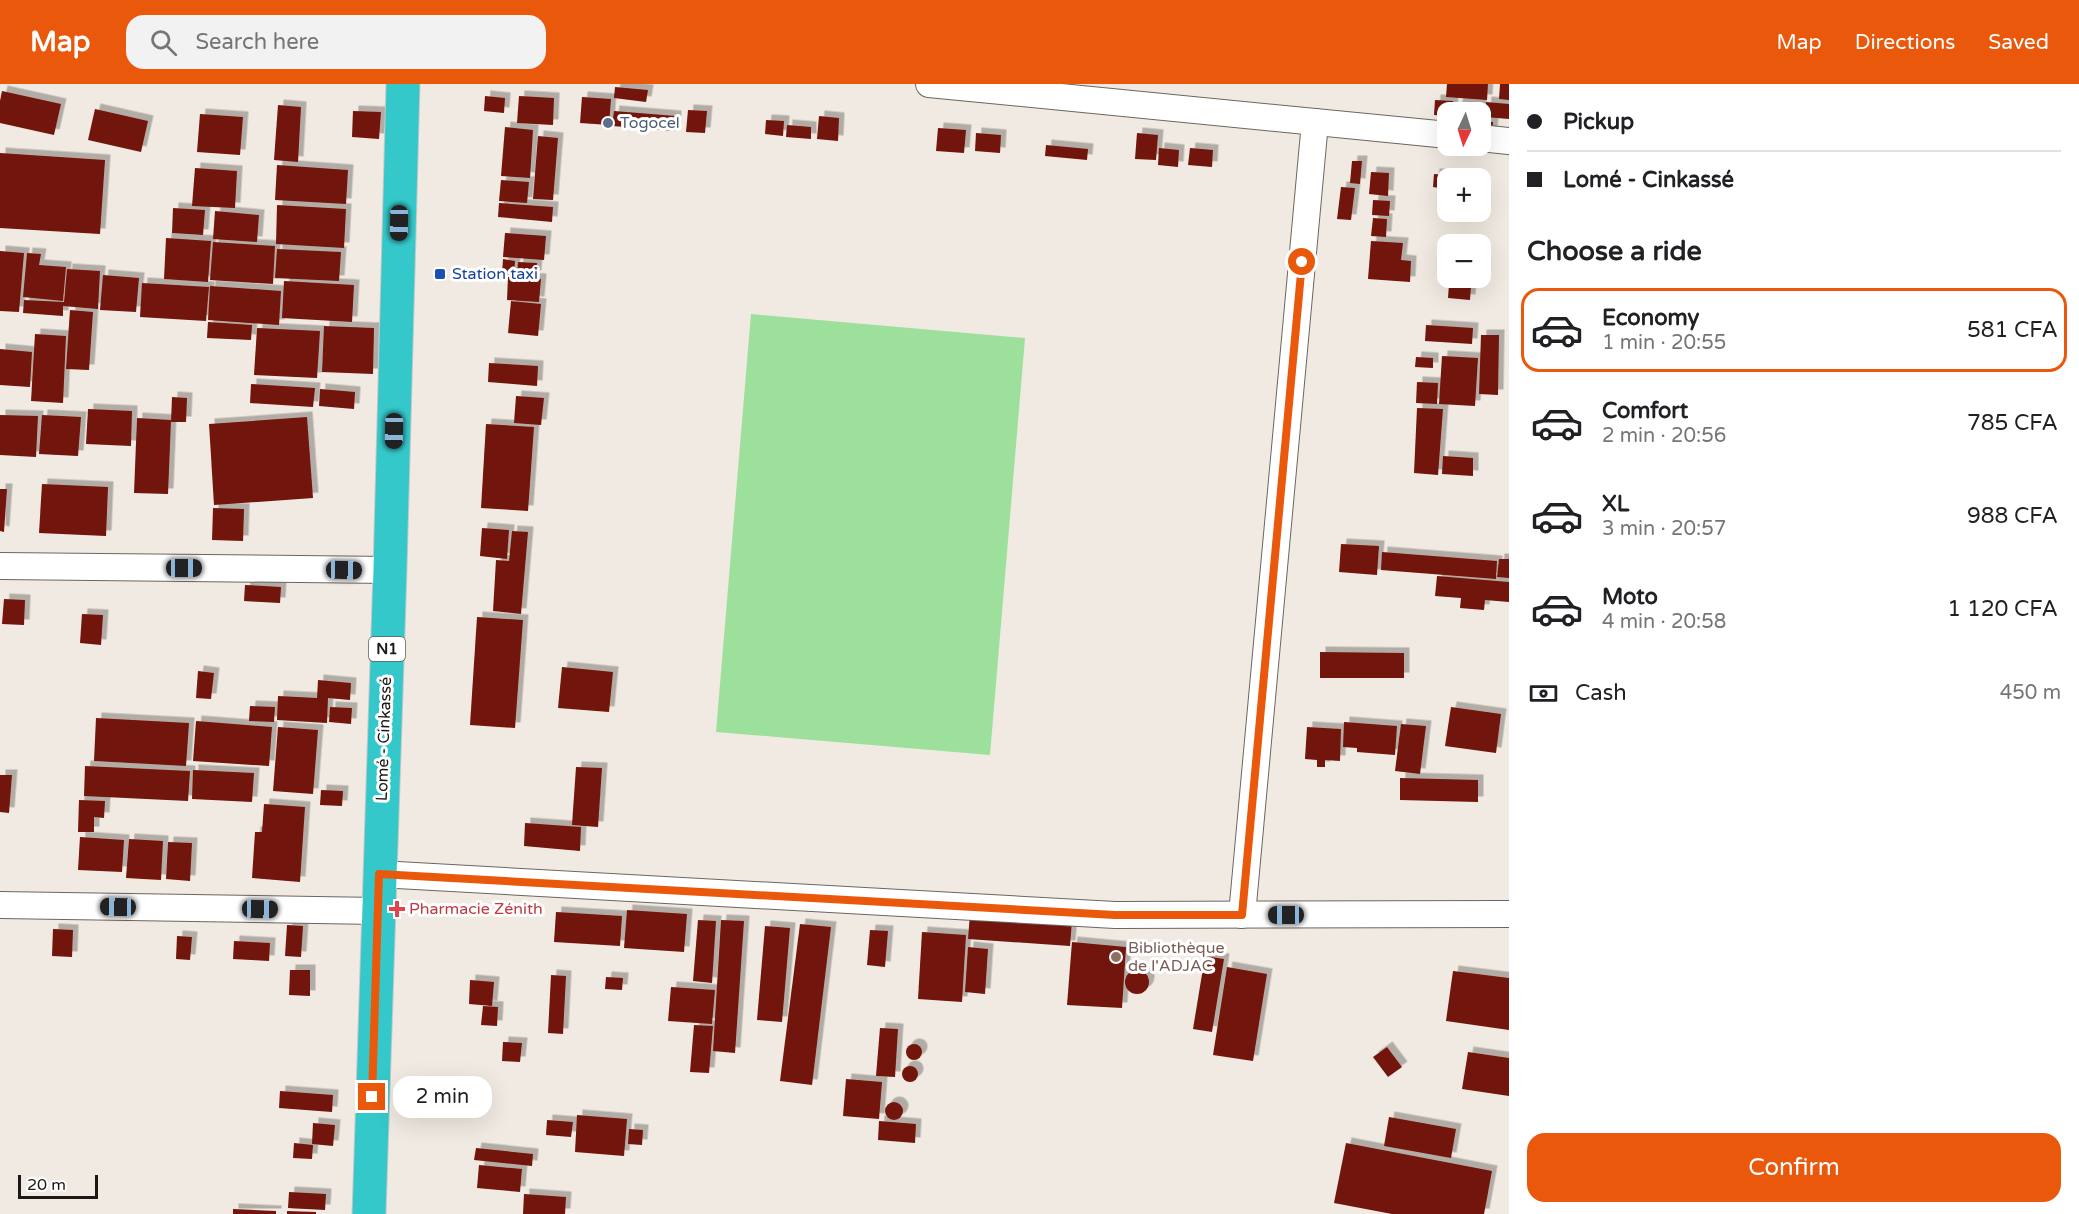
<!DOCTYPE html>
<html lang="en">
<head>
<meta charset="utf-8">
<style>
  :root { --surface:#fff; --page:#f2f2f2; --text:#202124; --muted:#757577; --line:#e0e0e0; --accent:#ea580c }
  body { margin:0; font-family:"Varela Round",sans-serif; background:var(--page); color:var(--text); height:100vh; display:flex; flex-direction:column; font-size:22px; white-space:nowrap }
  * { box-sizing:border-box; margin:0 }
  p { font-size:20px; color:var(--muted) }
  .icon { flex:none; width:33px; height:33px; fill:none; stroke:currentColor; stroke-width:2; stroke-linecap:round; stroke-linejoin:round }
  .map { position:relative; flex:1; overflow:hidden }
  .panel { display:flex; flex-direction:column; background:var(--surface); width:570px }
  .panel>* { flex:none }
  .top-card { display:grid; align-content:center; height:132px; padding:0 18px; background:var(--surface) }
  .needle { width:39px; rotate:184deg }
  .fabs { position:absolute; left:1437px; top:18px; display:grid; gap:12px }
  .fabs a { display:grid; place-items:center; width:54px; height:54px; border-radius:12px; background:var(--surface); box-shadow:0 6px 24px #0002; font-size:30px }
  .scale { position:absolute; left:18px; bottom:15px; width:80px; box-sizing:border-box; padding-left:6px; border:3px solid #1b1816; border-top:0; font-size:16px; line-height:21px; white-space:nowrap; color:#1b1816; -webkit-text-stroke:4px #fff; paint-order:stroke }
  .end { position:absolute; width:27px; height:27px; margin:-14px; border:8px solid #ea580c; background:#fff; box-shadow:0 0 0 3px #fff }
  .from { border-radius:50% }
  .bubble { position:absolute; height:42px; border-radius:18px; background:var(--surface); box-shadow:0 6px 24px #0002; font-size:20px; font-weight:600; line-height:42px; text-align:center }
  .car { position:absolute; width:18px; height:36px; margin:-18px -9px; border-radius:8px; box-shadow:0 0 4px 2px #0007; background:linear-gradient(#222 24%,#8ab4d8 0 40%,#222 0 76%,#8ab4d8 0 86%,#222 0) }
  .top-card b { display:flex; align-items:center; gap:21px; height:57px; font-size:22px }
  .top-card b+b { border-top:2px solid var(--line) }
  .top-card i { width:15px; height:15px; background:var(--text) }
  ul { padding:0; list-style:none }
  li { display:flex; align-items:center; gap:18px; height:84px; margin:0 12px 9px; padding:0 6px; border:3px solid transparent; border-radius:18px }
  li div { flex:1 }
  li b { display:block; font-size:22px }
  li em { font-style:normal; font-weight:600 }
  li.active { border-color:var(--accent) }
  li>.icon { width:54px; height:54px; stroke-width:1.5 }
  h2 { padding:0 18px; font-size:27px; line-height:72px }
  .pay { display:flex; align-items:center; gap:15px; height:66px; padding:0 18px; font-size:22px }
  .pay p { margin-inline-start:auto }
  .primary-button { display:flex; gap:12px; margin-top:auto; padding:12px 18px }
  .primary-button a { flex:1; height:69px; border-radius:18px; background:var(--accent); color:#fff; font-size:24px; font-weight:600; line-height:69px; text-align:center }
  header { display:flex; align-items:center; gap:36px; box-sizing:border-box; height:84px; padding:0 30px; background:var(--accent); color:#fff }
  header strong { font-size:28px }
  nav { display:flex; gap:33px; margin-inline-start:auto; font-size:21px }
  .search { width:420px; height:54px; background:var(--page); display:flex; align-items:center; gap:15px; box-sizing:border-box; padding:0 21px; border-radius:18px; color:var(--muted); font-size:22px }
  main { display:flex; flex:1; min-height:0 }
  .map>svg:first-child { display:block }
  .green { fill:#9ce09b }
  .building { fill:#721409; filter:url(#shadow) }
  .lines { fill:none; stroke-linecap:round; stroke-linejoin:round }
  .minor-casing { stroke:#6b665f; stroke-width:28 }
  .trunk-casing { stroke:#c8c8c7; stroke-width:35 }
  .minor { stroke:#fff; stroke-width:26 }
  .trunk { stroke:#34c8ca; stroke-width:33 }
  .route { stroke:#ea580c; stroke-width:8 }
  .service-dot { fill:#5c6f8a; stroke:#fff; stroke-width:2 }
  .transit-dot { fill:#1a4fb4; stroke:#fff; stroke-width:2 }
  .health-dot { fill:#e0444e; stroke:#fff; stroke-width:2 }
  .education-dot { fill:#8d6e63; stroke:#fff; stroke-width:2 }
  .labels { text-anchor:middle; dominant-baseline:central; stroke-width:6; stroke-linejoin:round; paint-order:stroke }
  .shield { fill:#fff; stroke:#5f5d5c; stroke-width:1.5 }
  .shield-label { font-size:15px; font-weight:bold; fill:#1b1816 }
  .service-label { font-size:16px; fill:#4e5e75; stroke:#fff; text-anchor:start }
  .transit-label { font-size:16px; fill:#164399; stroke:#fff; text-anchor:start }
  .street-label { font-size:16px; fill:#1b1816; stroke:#fff }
  .health-label { font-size:16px; fill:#be3a42; stroke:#fff; text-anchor:start }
  .education-label { font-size:16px; fill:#785e54; stroke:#fff; text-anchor:start }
</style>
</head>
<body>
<header>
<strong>Map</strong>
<div class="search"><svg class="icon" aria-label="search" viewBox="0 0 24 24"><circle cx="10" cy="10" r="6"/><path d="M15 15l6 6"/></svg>Search here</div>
<nav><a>Map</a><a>Directions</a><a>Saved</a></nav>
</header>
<main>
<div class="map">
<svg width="1509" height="1130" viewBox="0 0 1509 1130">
  <defs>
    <filter id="shadow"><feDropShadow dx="5.5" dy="-5.5" stdDeviation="0" flood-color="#0004"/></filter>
  </defs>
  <rect width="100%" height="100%" fill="#f1eae2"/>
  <!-- green -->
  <polygon class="green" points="751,230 1025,254 990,671 716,648"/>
  <!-- building -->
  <g class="building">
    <polygon points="1447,0 1488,0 1487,16 1446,13"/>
    <polygon points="1500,0 1509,0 1509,16 1499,15"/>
    <polygon points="615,3 648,6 646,18 614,14"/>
    <polygon points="2,7 61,20 54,51 0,39 0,17"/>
    <polygon points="485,12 505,14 504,29 484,27"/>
    <polygon points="519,12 554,14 553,41 517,39"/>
    <polygon points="582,13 611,15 609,41 580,39"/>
    <polygon points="1435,16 1453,17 1452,28 1448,28 1448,32 1434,31"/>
    <polygon points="1458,18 1481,20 1481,28 1456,28"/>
    <polygon points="1486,18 1509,20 1509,35 1485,33"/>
    <polygon points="278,21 301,23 298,78 274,76"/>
    <polygon points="95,25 148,37 141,68 88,56"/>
    <polygon points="688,26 707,27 705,49 686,48"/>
    <polygon points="353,27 381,28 379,55 352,53"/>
    <polygon points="614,27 676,32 675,47 612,42"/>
    <polygon points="200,30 243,33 240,71 197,68"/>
    <polygon points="819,32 839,34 838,57 817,55"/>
    <polygon points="766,36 784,37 783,52 765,50"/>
    <polygon points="1480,38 1493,38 1492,49 1480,49"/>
    <polygon points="787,41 811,43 811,55 786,53"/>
    <polygon points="505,43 533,46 530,94 501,92"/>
    <polygon points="938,44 966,46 964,69 936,67"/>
    <polygon points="976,49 1001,51 1000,69 975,67"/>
    <polygon points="1137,49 1158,51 1156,76 1135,75"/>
    <polygon points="538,52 558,54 553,116 533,115"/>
    <polygon points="1046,61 1088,65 1087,76 1045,72"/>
    <polygon points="1159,64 1179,66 1178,83 1158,81"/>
    <polygon points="1190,64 1213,66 1212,83 1188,81"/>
    <polygon points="0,69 105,76 100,150 0,144"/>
    <polygon points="1352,77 1362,77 1360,100 1350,99"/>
    <polygon points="277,81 348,86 346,120 275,116"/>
    <polygon points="195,84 237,87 235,124 192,122"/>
    <polygon points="1371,88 1389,89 1388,112 1369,110"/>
    <polygon points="1434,90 1447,91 1446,105 1433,103"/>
    <polygon points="501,96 529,98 527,119 499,117"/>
    <polygon points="1341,103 1355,104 1351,136 1337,135"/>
    <polygon points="1373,116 1390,117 1389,132 1372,131"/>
    <polygon points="499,119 553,123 552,138 498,133"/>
    <polygon points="277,121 346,125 344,164 276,160"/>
    <polygon points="173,124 205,126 203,151 172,149"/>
    <polygon points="215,127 259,131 257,158 213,155"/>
    <polygon points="1373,134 1387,135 1386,153 1371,152"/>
    <polygon points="505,149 546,152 544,176 503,173"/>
    <polygon points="166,154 211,157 208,198 164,195"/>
    <polygon points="1371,157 1403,159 1401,176 1411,177 1410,198 1368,195"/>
    <polygon points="213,158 275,162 273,200 210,196"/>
    <polygon points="277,165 341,168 339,197 275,194"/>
    <polygon points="0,167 24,169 19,228 0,227"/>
    <polygon points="27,169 41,170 39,181 66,183 63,217 23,213"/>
    <polygon points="503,175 515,177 514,191 502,190"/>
    <polygon points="518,178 537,179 536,192 517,191"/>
    <polygon points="67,185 100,187 98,225 63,222 63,232 23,229 24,216 64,218"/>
    <polygon points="103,191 139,194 136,228 100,226"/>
    <polygon points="508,193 541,195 539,218 507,216"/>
    <polygon points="284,197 354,201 352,238 282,234"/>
    <polygon points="142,199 209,203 206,237 140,233"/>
    <polygon points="1449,200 1471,202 1470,216 1448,214"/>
    <polygon points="210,202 281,207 279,241 208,236"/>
    <polygon points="511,217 541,220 538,252 508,249"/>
    <polygon points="70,226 93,228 89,286 66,285"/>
    <polygon points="208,238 252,241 251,256 207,254"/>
    <polygon points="1426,241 1473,244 1472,260 1425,257"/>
    <polygon points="324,242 374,244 373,290 322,288"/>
    <polygon points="257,244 320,247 317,294 254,291"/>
    <polygon points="35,250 66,252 63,319 31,317"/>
    <polygon points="1481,251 1499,251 1498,311 1479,310"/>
    <polygon points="0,265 32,268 30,303 0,301"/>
    <polygon points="1442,272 1478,274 1475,322 1439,320"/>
    <polygon points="1416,273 1433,274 1433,284 1415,283"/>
    <polygon points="489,279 538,282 537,302 488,298"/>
    <polygon points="1417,298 1438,299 1437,320 1416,319"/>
    <polygon points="251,300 315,304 313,323 250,319"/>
    <polygon points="320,305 355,308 354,325 319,322"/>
    <polygon points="516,312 544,314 541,341 514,339"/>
    <polygon points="172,313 187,314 186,338 171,338"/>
    <polygon points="1417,324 1443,325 1438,391 1414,389"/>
    <polygon points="88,325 132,327 131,362 86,360"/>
    <polygon points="0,331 38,332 36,373 0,371"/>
    <polygon points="42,331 81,333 78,372 39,370"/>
    <polygon points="307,333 313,414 214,421 209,340"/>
    <polygon points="137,334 171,336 168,410 134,409"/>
    <polygon points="486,340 534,343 528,427 481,424"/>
    <polygon points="1443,372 1473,374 1473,392 1442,390"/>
    <polygon points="42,400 108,403 106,452 39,449"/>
    <polygon points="0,405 7,405 4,448 0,447"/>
    <polygon points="213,424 244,425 243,457 212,456"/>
    <polygon points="482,444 509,446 507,475 480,472"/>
    <polygon points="512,447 528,448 521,530 493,527 496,476 509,477"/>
    <polygon points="1341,460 1379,462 1377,491 1339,488"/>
    <polygon points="1382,468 1497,477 1496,495 1381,486"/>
    <polygon points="1499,475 1509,475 1509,494 1497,493"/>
    <polygon points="1437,492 1509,498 1509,518 1485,516 1484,526 1460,524 1461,514 1435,512"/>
    <polygon points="245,501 281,503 280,519 244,517"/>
    <polygon points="4,515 25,516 24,541 2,540"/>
    <polygon points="82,530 103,531 101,561 80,559"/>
    <polygon points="477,533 523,536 515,644 470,641"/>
    <polygon points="1320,568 1404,569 1404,594 1320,594"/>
    <polygon points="562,583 613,588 609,628 558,624"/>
    <polygon points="198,587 214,589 211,615 196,614"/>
    <polygon points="318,596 351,599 350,616 328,614 327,639 277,636 278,612 317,614"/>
    <polygon points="250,622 275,623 274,638 249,637"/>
    <polygon points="330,623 352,624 351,640 329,638"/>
    <polygon points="1451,623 1501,630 1496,669 1445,662"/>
    <polygon points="96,634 189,639 186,682 94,677"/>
    <polygon points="196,637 272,643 269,682 193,677"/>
    <polygon points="1344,638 1397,642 1395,671 1357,668 1357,664 1343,663"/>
    <polygon points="1401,640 1426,642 1420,690 1395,687"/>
    <polygon points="278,643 318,646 313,710 273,707"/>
    <polygon points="1307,643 1341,645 1340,677 1325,676 1325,683 1317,683 1317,676 1305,675"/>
    <polygon points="85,682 190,687 188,717 84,712"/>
    <polygon points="576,683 602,684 598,743 572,741"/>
    <polygon points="193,686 254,689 252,718 192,715"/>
    <polygon points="0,691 12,691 9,729 0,728"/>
    <polygon points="1400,694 1478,696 1478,718 1400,716"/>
    <polygon points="321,706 343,707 342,722 320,721"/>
    <polygon points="79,716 105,717 104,734 94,733 94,748 78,748"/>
    <polygon points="264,720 305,723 300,798 252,794 255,748 262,748"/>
    <polygon points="525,739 581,743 580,767 524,762"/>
    <polygon points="80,753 124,756 122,788 78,786"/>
    <polygon points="129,755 163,757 161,796 126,794"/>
    <polygon points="168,758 192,759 190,797 166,795"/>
    <polygon points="627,826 687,830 684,868 624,864"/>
    <polygon points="556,828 622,832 620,862 554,858"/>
    <polygon points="970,830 1072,837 1070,862 968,855"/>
    <polygon points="698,836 716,837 712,899 693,897"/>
    <polygon points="721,836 744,837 735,969 713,967"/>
    <polygon points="800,840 831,843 812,1001 780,997"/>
    <polygon points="287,841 303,842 301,873 285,872"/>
    <polygon points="765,842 790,844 782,938 757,936"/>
    <polygon points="53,845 73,846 72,873 52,872"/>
    <polygon points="870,846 888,847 885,883 867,881"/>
    <polygon points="922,848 966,851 962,918 918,915"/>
    <polygon points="177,852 192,853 190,876 176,875"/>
    <polygon points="234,857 270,859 269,877 233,875"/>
    <polygon points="1072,858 1126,863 1122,924 1067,921"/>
    <polygon points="968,863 988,865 985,910 965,908"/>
    <polygon points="1205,872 1224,875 1212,948 1193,945"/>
    <polygon points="1227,883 1267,890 1253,977 1213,971"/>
    <polygon points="290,886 310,886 310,912 289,911"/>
    <circle cx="1137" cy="898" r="12"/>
    <polygon points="1453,887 1509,894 1509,946 1446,937"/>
    <polygon points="551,891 566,892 563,950 548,949"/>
    <polygon points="606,893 623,894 622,906 605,905"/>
    <polygon points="470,896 494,898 492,922 469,920"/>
    <polygon points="671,903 715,906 712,940 668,937"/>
    <polygon points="483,922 498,923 497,942 481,941"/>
    <polygon points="694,941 713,942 709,989 690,988"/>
    <polygon points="880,944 898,945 895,993 876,992"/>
    <polygon points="503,958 522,959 520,978 502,977"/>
    <circle cx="914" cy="968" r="8"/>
    <polygon points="1387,963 1402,983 1388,993 1373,973"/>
    <polygon points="1468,968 1509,974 1509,1012 1462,1005"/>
    <circle cx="910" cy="990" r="8"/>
    <polygon points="846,995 882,998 879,1035 843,1032"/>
    <polygon points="280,1007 333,1011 332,1028 279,1024"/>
    <circle cx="894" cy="1027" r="9"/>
    <polygon points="577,1031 627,1035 624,1072 575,1068"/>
    <polygon points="1389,1033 1456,1045 1451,1074 1384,1062"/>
    <polygon points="547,1036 573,1038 571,1053 546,1051"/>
    <polygon points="879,1037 916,1040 915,1059 878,1056"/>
    <polygon points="313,1039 335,1041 333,1062 312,1060"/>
    <polygon points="629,1045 643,1046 642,1061 628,1060"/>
    <polygon points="294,1059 313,1061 312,1075 293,1074"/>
    <polygon points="1346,1059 1492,1087 1484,1130 1392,1130 1334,1119"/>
    <polygon points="476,1064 533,1070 532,1082 474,1076"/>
    <polygon points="479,1081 522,1085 520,1108 477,1104"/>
    <polygon points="289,1108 326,1110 325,1126 288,1124"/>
    <polygon points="524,1110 566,1113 565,1130 523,1130"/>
    <polygon points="233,1125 276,1127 276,1130 233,1130"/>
    <polygon points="287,1127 316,1128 316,1130 287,1130"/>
  </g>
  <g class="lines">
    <defs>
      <g id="minor">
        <polyline points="929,0 1448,51"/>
        <polyline points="1480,54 1509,57"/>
        <polyline points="0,482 390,486"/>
        <polyline points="379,790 1115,831 1509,830"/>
        <polyline points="0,821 378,827"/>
        <polyline points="1242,831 1315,38"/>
      </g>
      <polyline id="trunk" points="369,1130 390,486 403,0"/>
    </defs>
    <!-- minor casing -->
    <use href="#minor" class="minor-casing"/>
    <!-- trunk casing -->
    <use href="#trunk" class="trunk-casing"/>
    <!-- minor -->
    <use href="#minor" class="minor"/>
    <!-- trunk -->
    <use href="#trunk" class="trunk"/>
  </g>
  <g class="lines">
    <!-- route -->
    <polyline class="route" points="372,1013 379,790 1115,831 1242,831 1302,178"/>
  </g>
  <!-- markers -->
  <circle class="service-dot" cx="608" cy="39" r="6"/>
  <rect class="transit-dot" x="434" y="184" width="12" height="12" rx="3"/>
  <path class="health-dot" d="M394 816h6v6h6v6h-6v6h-6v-6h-6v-6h6z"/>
  <circle class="education-dot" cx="1116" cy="873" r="6"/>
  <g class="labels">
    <!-- shield labels -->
    <rect class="shield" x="369" y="553" width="36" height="24" rx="4.5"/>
    <g class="shield-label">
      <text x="387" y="565">N1</text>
    </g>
    <!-- service labels -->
    <g class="service-label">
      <text x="620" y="39">Togocel</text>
    </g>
    <!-- transit labels -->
    <g class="transit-label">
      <text x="452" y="190">Station taxi</text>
    </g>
    <!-- street labels -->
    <g class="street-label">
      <text transform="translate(384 655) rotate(-88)">Lomé - Cinkassé</text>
    </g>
    <!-- health labels -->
    <g class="health-label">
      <text x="409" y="825">Pharmacie Zénith</text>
    </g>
    <!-- education labels -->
    <g class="education-label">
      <text x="1128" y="864">Bibliothèque<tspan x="1128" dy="18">de l'ADJAC</tspan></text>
    </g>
  </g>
</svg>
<div class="fabs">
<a><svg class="needle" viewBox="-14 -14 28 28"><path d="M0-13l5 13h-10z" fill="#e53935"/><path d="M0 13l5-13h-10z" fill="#757577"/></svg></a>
<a>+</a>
<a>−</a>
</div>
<div class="scale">20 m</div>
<i class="end from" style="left:1302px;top:178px"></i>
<i class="end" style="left:372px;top:1013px"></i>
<div class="bubble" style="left:393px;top:992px;width:99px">2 min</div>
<i class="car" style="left:399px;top:139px;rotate:181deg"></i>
<i class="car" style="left:394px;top:347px;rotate:181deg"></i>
<i class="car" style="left:184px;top:484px;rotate:90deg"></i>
<i class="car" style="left:344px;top:486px;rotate:91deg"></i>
<i class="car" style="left:118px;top:823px;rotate:271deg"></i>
<i class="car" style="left:260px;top:825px;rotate:91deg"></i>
<i class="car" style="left:1286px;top:831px;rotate:270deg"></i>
</div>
<section class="panel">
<div class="top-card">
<b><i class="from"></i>Pickup</b>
<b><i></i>Lomé - Cinkassé</b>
</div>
<h2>Choose a ride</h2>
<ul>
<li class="active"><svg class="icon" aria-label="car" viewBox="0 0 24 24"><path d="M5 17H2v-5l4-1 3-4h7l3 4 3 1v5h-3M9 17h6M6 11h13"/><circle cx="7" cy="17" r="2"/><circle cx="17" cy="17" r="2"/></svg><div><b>Economy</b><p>1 min · 20:55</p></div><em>581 CFA</em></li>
<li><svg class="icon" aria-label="car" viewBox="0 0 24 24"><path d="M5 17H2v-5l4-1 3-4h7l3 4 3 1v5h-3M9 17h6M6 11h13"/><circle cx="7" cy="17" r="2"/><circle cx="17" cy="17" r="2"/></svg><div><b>Comfort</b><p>2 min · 20:56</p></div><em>785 CFA</em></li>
<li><svg class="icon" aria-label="car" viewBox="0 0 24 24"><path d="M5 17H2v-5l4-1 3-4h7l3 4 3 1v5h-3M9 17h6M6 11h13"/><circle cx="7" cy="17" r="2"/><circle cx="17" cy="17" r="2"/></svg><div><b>XL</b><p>3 min · 20:57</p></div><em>988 CFA</em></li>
<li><svg class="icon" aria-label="car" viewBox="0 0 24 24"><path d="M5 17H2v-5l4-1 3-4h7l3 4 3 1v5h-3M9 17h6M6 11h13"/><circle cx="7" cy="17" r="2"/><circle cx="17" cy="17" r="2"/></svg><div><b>Moto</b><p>4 min · 20:58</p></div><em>1 120 CFA</em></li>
</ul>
<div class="pay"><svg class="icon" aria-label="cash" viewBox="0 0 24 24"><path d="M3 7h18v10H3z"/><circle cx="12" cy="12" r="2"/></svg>Cash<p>450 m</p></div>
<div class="primary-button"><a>Confirm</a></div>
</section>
</main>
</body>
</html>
